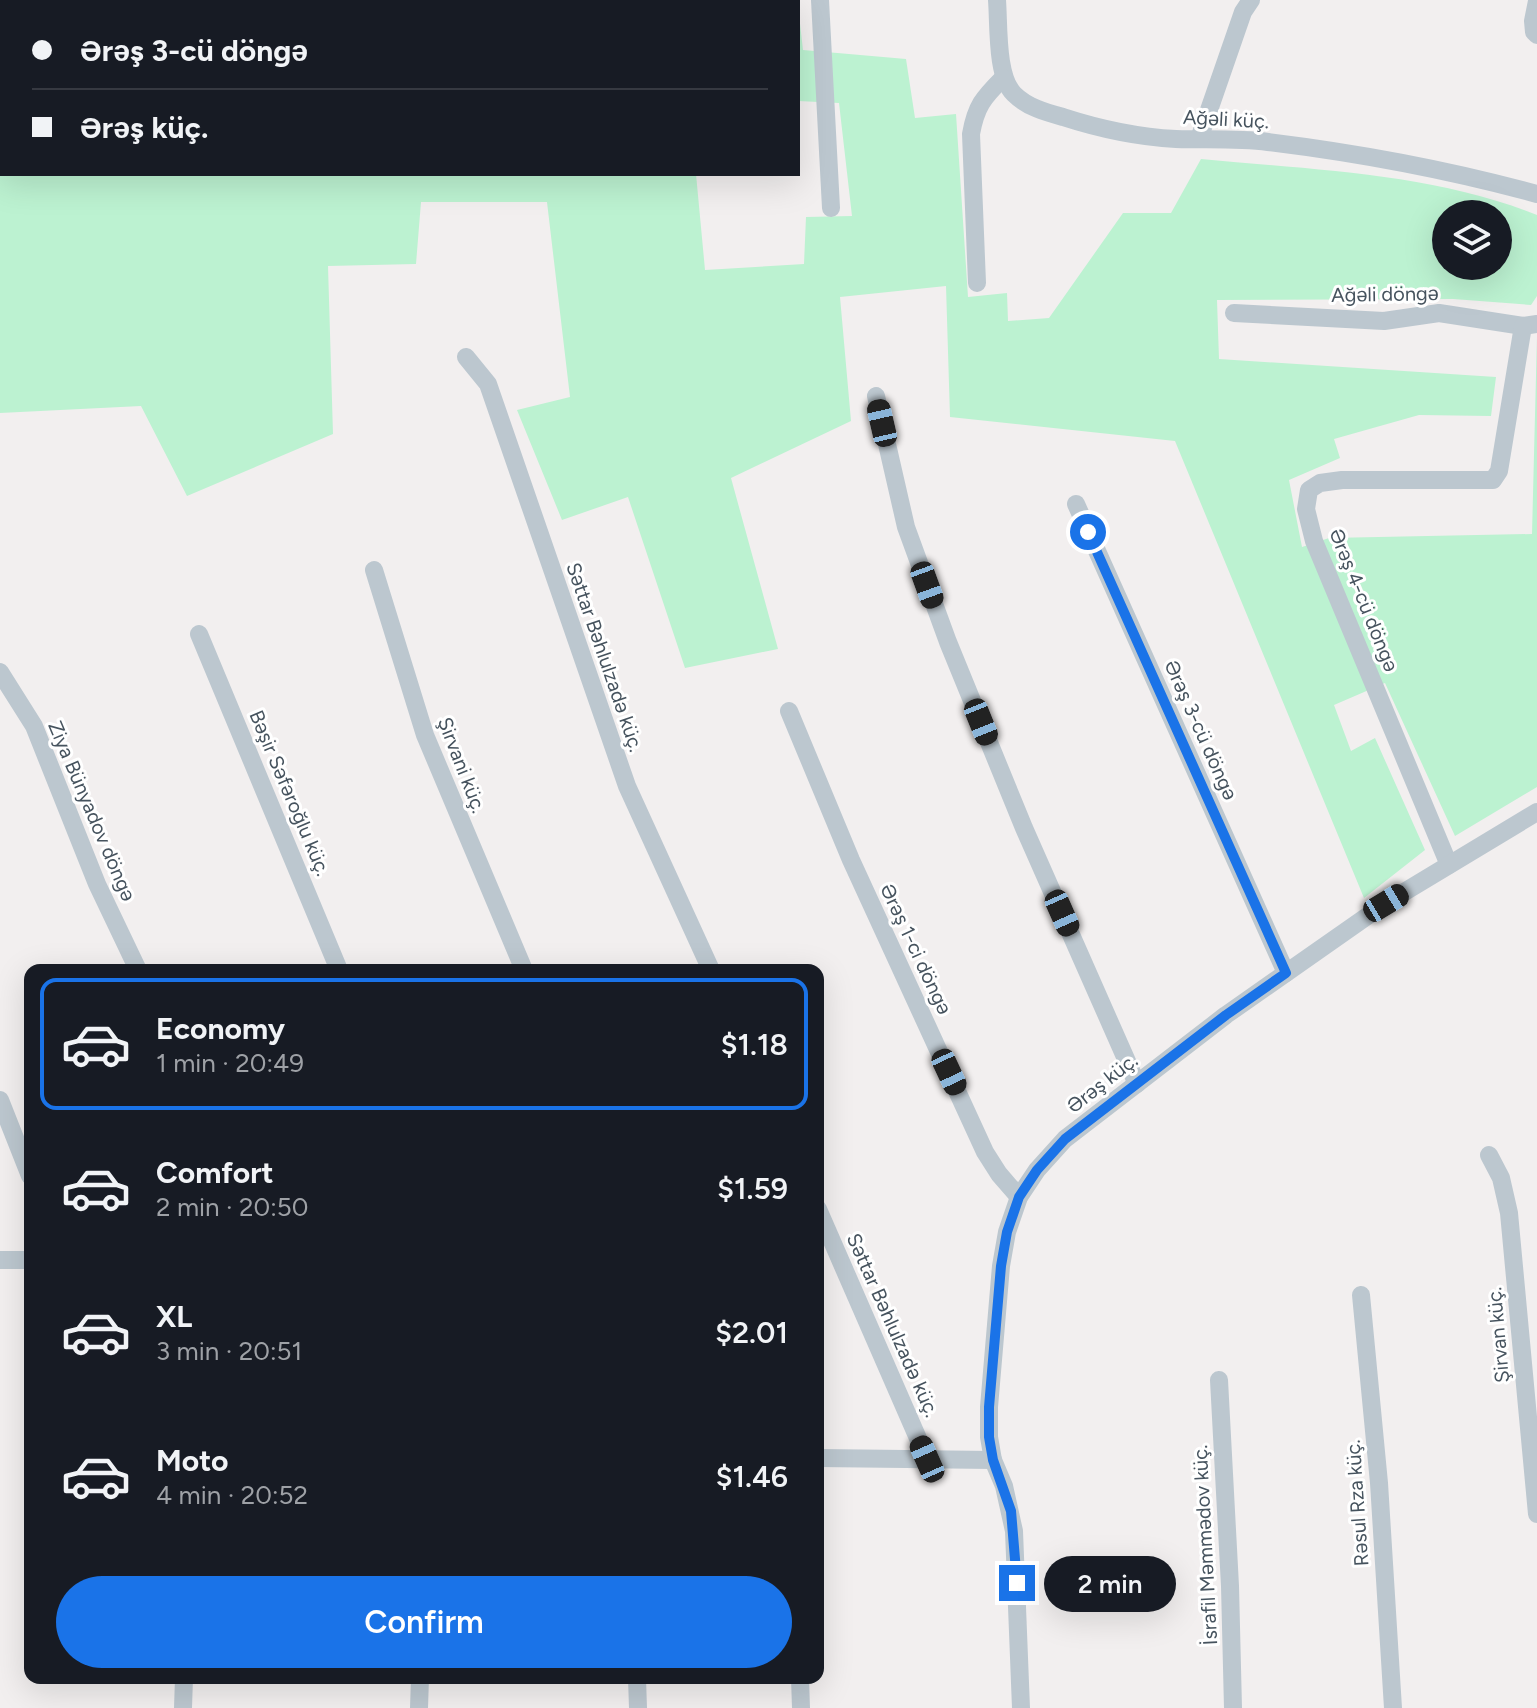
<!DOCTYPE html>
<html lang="en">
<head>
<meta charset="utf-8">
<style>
  :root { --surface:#171b24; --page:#242831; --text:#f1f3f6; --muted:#9ea1a6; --line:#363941; --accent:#1a73e8 }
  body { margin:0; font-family:Figtree,sans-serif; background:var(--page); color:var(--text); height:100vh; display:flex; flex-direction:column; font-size:30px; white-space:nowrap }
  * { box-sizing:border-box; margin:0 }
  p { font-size:26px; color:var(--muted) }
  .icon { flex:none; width:44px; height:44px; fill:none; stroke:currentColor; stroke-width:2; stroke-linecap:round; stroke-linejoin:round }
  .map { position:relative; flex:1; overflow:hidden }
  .drawer { position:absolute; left:24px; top:964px; width:800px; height:720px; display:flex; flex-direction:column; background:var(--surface); border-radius:16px; box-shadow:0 8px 32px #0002 }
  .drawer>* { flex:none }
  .top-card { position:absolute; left:0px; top:0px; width:800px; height:176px; box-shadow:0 8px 32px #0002; display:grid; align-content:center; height:176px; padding:0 32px; background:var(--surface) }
  .buttons { position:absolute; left:1432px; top:200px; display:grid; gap:16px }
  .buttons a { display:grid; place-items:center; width:80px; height:80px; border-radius:50%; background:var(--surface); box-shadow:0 8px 32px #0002; font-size:40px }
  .end { position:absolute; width:36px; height:36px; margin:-18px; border:10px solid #1a73e8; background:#fff; box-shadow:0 0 0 4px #fff }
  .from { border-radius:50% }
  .bubble { position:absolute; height:56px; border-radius:28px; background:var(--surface); box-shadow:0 8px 32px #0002; font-size:26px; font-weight:600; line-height:56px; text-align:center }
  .car { position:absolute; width:24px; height:48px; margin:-24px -12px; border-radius:10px; box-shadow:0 0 6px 2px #0007; background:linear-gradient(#222 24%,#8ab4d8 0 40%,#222 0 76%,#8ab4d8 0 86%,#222 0) }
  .top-card b { display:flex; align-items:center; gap:28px; height:76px; font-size:30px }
  .top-card b+b { border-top:2px solid var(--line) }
  .top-card i { width:20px; height:20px; background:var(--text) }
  ul { padding:14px 0 0; list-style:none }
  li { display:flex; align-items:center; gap:24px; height:132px; margin:0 16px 12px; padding:0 16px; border:4px solid transparent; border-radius:16px }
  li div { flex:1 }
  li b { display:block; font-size:30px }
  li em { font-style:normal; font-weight:600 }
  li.selected { border-color:var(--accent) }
  li>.icon { width:72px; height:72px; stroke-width:1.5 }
  .button { display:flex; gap:16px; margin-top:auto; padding:16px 32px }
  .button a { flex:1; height:92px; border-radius:48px; background:var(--accent); color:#fff; font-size:32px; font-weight:600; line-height:92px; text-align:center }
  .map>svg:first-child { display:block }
  .garden { fill:#bcf2d1; fill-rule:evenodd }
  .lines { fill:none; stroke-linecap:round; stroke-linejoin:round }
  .street { stroke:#bcc7cf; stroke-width:18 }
  .route { stroke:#1a73e8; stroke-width:10 }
  .labels { text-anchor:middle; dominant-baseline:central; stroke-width:6; stroke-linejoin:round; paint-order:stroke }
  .street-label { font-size:20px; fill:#46535e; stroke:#fff }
</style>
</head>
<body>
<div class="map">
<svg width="1537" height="1708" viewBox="0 0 1537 1708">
  <rect width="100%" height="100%" fill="#f2efef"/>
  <!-- garden -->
  <path class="garden" d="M0,0H658V2H2V174H696L705,270L804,264L806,217L852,216L839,103L798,101V6L803,50L906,59L915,118L956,114L968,297L1007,293L1008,321L1049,318L1123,213H1171L1201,159C1313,170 1432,173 1537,215V296L1531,305L1453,299L1217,300L1219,359L1496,377L1491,416L1419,415L1334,439L1340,458L1289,480L1302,547L1329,538L1532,534L1537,336V787L1455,836L1385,683L1334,705L1351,751L1375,738L1425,850L1364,898L1175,441L950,417L946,286L840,297L851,421L731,478L778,649L685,668L628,497L562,520L517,410L570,397L547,202H421L416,264L328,266L333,434L187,496L141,406L0,413ZM1446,214H1498V266H1446Z"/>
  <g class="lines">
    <!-- street -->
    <g class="street">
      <polyline points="820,0 831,208"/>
      <path d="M997,0C999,25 996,76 1014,94C1027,107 1045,112 1063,117C1100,129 1137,137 1176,139C1206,140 1238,138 1268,142C1358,153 1449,170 1537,194"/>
      <polyline points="1537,1 1533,21 1534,32 1537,35"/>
      <polyline points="1199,139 1243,12 1251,0"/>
      <path d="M977,283L971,134C976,106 983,98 1003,78"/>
      <polyline points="1234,313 1384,321 1439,313 1523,326 1537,324"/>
      <polyline points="466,357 488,384 627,786 711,970"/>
      <polyline points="876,396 906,527 948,642 1024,828 1137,1084"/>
      <polyline points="1076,504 1286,973"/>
      <polyline points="374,570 425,735 524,970"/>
      <polyline points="199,634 339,970"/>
      <polyline points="0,672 34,726 97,884 138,970"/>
      <polyline points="789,711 851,860 985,1152 999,1174 1019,1197"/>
      <polyline points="1449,865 1314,541 1306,509 1309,490 1320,483 1342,480 1493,480 1499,471 1523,326"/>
      <polyline points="0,1100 30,1176"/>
      <polyline points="1489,1155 1501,1178 1509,1213 1537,1514"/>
      <polyline points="818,1209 927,1459"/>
      <polyline points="0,1260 30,1260"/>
      <polyline points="1361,1295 1379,1483 1393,1708"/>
      <polyline points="1219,1380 1230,1586 1233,1708"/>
      <polyline points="818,1458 993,1460"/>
      <polyline points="637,1678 638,1708"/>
      <polyline points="800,1678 801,1708"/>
      <polyline points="183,1708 184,1678"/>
      <polyline points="419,1708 420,1678"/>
      <polyline points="1021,1708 1014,1531 1004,1486 993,1460 989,1437 989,1407 1001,1266 1007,1232 1019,1197 1037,1170 1065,1139 1226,1015 1386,903 1537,812"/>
    </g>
  </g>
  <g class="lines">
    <!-- route -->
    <polyline class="route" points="1017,1583 1011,1511 993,1460 989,1437 989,1407 1001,1266 1007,1232 1019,1197 1037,1170 1065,1139 1226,1015 1286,973 1088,532"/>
  </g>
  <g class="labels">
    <!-- street labels -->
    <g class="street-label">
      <text transform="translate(1226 119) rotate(3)">Ağəli küç.</text>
      <text transform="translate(1385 294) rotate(-1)">Ağəli döngə</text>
      <text transform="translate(1364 600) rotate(68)">Ərəş 4-cü döngə</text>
      <text transform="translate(605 657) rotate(71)">Səttar Bəhlulzadə küç.</text>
      <text transform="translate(1201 730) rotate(66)">Ərəş 3-cü döngə</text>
      <text transform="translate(462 765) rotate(69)">Şirvani küç.</text>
      <text transform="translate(290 793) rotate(67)">Bəşir Səfəroğlu küç.</text>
      <text transform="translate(92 811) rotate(67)">Ziya Bünyadov döngə</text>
      <text transform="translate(916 949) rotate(65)">Ərəş 1-ci döngə</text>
      <text transform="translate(1102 1083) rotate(-38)">Ərəş küç.</text>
      <text transform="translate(893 1325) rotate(66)">Səttar Bəhlulzadə küç.</text>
      <text transform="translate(1498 1335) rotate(-95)">Şirvan küç.</text>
      <text transform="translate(1357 1503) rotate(-94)">Rəsul Rza küç.</text>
      <text transform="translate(1205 1545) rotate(-93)">İsrafil Məmmədov küç.</text>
    </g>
  </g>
</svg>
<div class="buttons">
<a><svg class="icon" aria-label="layers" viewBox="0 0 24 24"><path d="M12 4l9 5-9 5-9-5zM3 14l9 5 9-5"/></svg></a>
</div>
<i class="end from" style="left:1088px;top:532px"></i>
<i class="end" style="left:1017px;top:1583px"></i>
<div class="bubble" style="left:1044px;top:1556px;width:132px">2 min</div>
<i class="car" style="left:882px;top:423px;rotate:347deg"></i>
<i class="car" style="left:927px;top:585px;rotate:160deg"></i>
<i class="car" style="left:981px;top:722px;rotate:158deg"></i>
<i class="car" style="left:1386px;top:903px;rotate:59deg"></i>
<i class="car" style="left:1062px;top:913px;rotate:156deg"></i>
<i class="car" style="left:949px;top:1072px;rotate:155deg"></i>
<i class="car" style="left:927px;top:1459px;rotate:336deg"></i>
<div class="top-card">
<b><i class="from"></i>Ərəş 3-cü döngə</b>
<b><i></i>Ərəş küç.</b>
</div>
<section class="drawer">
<ul>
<li class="selected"><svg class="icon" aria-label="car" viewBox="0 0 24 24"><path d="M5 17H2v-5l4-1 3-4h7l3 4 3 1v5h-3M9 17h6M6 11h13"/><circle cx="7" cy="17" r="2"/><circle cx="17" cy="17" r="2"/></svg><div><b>Economy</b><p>1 min · 20:49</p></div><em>$1.18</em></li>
<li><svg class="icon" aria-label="car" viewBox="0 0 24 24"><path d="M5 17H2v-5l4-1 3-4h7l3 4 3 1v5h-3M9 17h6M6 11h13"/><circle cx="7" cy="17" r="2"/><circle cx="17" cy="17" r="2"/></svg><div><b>Comfort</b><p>2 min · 20:50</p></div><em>$1.59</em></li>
<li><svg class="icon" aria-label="car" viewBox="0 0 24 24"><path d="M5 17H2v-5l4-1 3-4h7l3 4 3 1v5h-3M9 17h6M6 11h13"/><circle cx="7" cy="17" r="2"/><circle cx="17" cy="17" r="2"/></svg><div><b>XL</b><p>3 min · 20:51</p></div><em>$2.01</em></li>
<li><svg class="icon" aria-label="car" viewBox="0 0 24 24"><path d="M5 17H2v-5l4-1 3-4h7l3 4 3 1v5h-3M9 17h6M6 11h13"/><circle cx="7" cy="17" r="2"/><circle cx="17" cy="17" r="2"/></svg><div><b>Moto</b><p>4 min · 20:52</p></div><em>$1.46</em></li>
</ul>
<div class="button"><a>Confirm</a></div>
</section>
</div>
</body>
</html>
